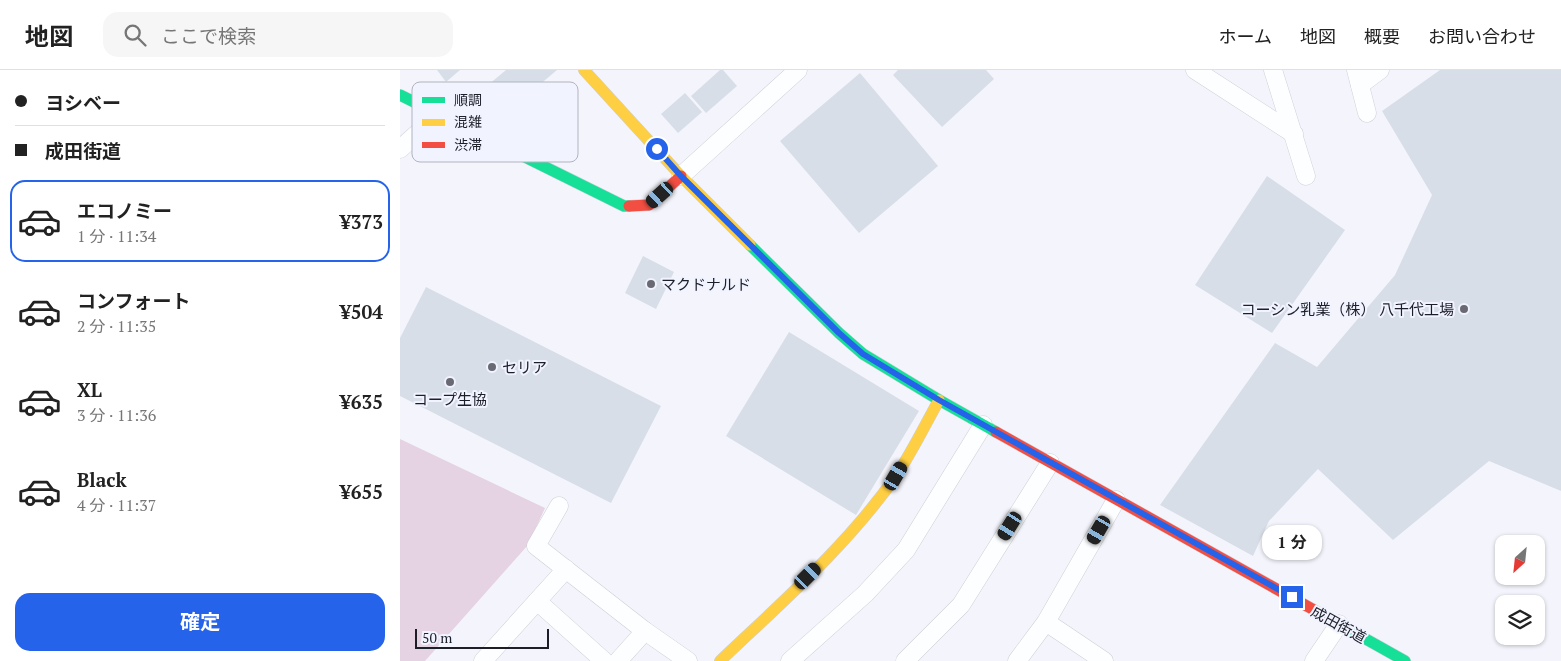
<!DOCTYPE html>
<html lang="ja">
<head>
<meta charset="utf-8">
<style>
  :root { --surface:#fff; --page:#f6f6f6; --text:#222; --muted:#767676; --line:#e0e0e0; --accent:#2563eb }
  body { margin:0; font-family:"PT Serif","Noto Sans JP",serif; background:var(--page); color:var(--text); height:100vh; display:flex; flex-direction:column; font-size:19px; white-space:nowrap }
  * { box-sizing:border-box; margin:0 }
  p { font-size:16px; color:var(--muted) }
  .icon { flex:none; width:28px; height:28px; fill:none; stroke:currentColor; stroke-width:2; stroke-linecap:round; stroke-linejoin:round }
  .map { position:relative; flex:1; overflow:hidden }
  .drawer { display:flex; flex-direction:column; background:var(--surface); width:400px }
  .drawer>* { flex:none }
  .guide { display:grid; align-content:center; height:110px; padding:0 15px; background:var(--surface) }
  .needle { width:32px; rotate:207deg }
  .buttons { position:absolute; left:1095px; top:465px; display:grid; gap:10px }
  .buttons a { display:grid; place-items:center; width:50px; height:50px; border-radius:10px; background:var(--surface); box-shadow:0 1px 4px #0004; font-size:25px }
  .scale { position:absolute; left:15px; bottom:12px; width:134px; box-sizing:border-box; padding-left:5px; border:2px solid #1c1e28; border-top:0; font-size:14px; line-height:18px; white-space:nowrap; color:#1c1e28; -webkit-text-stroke:4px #f1f3ff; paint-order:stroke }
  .end { position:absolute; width:22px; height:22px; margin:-11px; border:6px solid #2563eb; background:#fff; box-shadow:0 0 0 2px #fff }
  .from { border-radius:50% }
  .bubble { position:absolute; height:35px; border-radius:15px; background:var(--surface); box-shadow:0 1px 4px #0004; font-size:16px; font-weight:700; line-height:35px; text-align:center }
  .car { position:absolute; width:15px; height:30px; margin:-15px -8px; border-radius:6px; box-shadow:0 0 4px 1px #0007; background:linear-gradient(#222 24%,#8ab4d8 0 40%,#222 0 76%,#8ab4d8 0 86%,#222 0) }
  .guide b { display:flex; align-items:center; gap:18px; height:48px; font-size:19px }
  .guide b+b { border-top:1px solid var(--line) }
  .guide i { width:12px; height:12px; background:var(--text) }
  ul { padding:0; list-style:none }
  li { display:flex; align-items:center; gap:15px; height:82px; margin:0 10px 8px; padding:0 5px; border:2px solid transparent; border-radius:15px }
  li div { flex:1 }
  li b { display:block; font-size:19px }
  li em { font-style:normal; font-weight:700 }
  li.selected { border-color:var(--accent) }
  li>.icon { width:45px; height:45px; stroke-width:1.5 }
  .action { display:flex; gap:10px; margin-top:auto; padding:10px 15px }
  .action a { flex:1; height:58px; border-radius:15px; background:var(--accent); color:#fff; font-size:20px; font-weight:700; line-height:58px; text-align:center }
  header { display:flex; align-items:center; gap:30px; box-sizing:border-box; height:70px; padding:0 25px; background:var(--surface); border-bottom:1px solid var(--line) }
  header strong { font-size:24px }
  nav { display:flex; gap:28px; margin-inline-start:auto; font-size:18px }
  .search { width:350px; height:45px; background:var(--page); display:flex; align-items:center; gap:12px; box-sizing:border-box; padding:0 18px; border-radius:15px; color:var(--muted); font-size:19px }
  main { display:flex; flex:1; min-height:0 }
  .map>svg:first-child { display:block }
  .green { fill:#e5d2e2 }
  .building { fill:#d8dee7 }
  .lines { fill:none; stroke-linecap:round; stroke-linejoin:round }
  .street-casing { stroke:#cecfd7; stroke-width:19 }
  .fast-casing { stroke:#cecfd7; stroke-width:12 }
  .slow-casing { stroke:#cecfd7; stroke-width:12 }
  .jam-casing { stroke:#cecfd7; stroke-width:12 }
  .street { stroke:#fdfeff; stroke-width:18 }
  .fast { stroke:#16e098; stroke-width:11 }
  .slow { stroke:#ffcf43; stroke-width:11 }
  .jam { stroke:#f24e42; stroke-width:11 }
  .route { stroke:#2563eb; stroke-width:6 }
  .poi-dot { fill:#686972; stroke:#f1f3ff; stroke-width:2 }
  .labels { text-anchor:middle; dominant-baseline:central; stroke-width:4; stroke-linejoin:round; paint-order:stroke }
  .poi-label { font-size:15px; fill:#1c1e28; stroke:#f1f3ff; text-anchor:start }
  .street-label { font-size:15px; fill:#1c1e28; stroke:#f1f3ff }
  .key { fill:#f1f3ff; stroke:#b1b3be; stroke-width:1 }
  .key-label { font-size:14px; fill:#1c1e28 }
</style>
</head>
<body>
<header>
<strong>地図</strong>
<div class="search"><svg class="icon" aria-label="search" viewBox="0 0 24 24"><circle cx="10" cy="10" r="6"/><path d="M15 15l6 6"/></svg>ここで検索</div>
<nav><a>ホーム</a><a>地図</a><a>概要</a><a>お問い合わせ</a></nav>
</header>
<main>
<section class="drawer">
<div class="guide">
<b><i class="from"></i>ヨシベー</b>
<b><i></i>成田街道</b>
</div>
<ul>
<li class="selected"><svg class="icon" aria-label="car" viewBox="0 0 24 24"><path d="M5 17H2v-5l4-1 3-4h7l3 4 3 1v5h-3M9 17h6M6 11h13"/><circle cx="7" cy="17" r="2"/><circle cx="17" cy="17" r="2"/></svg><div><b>エコノミー</b><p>1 分 · 11:34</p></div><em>¥373</em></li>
<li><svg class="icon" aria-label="car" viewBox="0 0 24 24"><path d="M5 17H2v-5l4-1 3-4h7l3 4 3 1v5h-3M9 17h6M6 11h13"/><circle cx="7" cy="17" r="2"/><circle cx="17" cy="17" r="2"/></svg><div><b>コンフォート</b><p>2 分 · 11:35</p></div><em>¥504</em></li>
<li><svg class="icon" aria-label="car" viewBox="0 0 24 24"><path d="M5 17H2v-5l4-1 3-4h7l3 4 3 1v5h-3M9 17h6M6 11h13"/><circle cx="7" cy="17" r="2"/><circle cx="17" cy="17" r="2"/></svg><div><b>XL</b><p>3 分 · 11:36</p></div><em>¥635</em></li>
<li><svg class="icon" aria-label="car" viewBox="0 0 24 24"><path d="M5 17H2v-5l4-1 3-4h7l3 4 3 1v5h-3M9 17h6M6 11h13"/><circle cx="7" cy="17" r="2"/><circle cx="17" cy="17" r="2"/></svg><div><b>Black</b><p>4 分 · 11:37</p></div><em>¥655</em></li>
</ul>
<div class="action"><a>確定</a></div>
</section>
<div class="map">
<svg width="1161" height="591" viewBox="0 0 1161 591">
  <rect width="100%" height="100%" fill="#f4f5fc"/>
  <!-- green -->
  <polygon class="green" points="0,369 145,438 128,475 25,591 0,591"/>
  <!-- building -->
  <g class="building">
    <polygon points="37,0 60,0 46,12"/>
    <polygon points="106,0 157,0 110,40 88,15"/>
    <polygon points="320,0 323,0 337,16 306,43 291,26"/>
    <polygon points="498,0 586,0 594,9 542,57 493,5"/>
    <polygon points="1040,0 1161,0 1161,421 1089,391 993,470 918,399 869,451 853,486 760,435 875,273 917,297 995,205 1032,125 982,41"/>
    <polygon points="460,3 538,96 459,163 380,71"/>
    <polygon points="285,23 302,42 278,63 261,44"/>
    <polygon points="867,106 945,160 872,263 795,215"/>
    <polygon points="243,186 274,202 256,239 225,223"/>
    <polygon points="26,217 261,336 211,433 0,326 0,268"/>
    <polygon points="389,262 519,341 456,445 326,366"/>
  </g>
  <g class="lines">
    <defs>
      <g id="street">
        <polyline points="795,0 894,64"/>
        <polyline points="873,0 906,106"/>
        <polyline points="956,0 967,43"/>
        <polyline points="960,15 980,0"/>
        <polyline points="0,79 39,44"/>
        <polyline points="281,106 398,0"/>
        <polyline points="159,436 136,476 245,561 288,591"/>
        <polyline points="137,531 204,591"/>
        <polyline points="646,552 704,591"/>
        <polyline points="83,591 166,499"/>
        <polyline points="218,591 245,561"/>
        <polyline points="390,591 465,524 506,480 583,355"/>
        <polyline points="505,591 561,535 650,393"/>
        <polyline points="617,591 646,552 716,430"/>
        <polyline points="914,591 939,554"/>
      </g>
      <g id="fast">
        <polyline points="0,25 224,136 229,136"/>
        <polyline points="350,175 439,263 463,284 539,330 596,362"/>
        <polyline points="923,545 1005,591"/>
      </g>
      <g id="slow">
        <polyline points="184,0 281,106 350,175"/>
        <path d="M320,591C381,533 447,476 496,406C512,382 525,355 539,330"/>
      </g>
      <g id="jam">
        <polyline points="229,136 249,135 281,106"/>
        <polyline points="596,362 923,545"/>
      </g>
    </defs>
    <!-- street casing -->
    <use href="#street" class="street-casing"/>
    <!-- fast casing -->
    <use href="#fast" class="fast-casing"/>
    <!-- slow casing -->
    <use href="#slow" class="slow-casing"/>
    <!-- jam casing -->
    <use href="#jam" class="jam-casing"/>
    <!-- street -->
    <use href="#street" class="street"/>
    <!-- fast -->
    <use href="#fast" class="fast"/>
    <!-- slow -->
    <use href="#slow" class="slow"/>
    <!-- jam -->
    <use href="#jam" class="jam"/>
  </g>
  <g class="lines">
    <!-- route -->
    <polyline class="route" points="257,79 281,106 439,263 463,284 539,330 892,527"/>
  </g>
  <!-- markers -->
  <g class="poi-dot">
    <circle cx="251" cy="214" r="5"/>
    <circle cx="1064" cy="239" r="5"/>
    <circle cx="92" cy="297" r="5"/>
    <circle cx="50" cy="312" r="5"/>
  </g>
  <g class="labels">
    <!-- poi labels -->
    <g class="poi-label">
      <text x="261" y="214">マクドナルド</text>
      <text x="1054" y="239" text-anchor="end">コーシン乳業（株） 八千代工場</text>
      <text x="102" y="297">セリア</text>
      <text x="50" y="329" text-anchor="middle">コープ生協</text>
    </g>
    <!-- street labels -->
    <g class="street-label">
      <text transform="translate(939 554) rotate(29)">成田街道</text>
    </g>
  </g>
  <!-- legend -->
  <rect x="12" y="12" width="166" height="80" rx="8" class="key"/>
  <rect x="22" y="27" width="23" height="6" fill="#16e098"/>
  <rect x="22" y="49" width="23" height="7" fill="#ffcf43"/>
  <rect x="22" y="72" width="23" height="6" fill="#f24e42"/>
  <g class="key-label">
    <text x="54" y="35">順調</text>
    <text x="54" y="57">混雑</text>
    <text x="54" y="80">渋滞</text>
  </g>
</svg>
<div class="buttons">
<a><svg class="needle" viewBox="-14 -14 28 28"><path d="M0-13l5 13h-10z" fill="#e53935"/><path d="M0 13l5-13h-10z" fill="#767676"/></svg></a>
<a><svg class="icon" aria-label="layers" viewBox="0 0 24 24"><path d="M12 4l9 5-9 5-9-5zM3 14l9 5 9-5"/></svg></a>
</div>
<div class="scale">50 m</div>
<i class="end from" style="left:257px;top:79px"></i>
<i class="end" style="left:892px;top:527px"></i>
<div class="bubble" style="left:862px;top:455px;width:60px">1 分</div>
<i class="car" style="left:260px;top:125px;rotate:228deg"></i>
<i class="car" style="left:496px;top:406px;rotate:30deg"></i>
<i class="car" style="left:610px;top:456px;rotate:212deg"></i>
<i class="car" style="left:699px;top:460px;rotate:210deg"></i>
<i class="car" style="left:408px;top:506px;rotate:45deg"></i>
</div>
</main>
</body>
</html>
